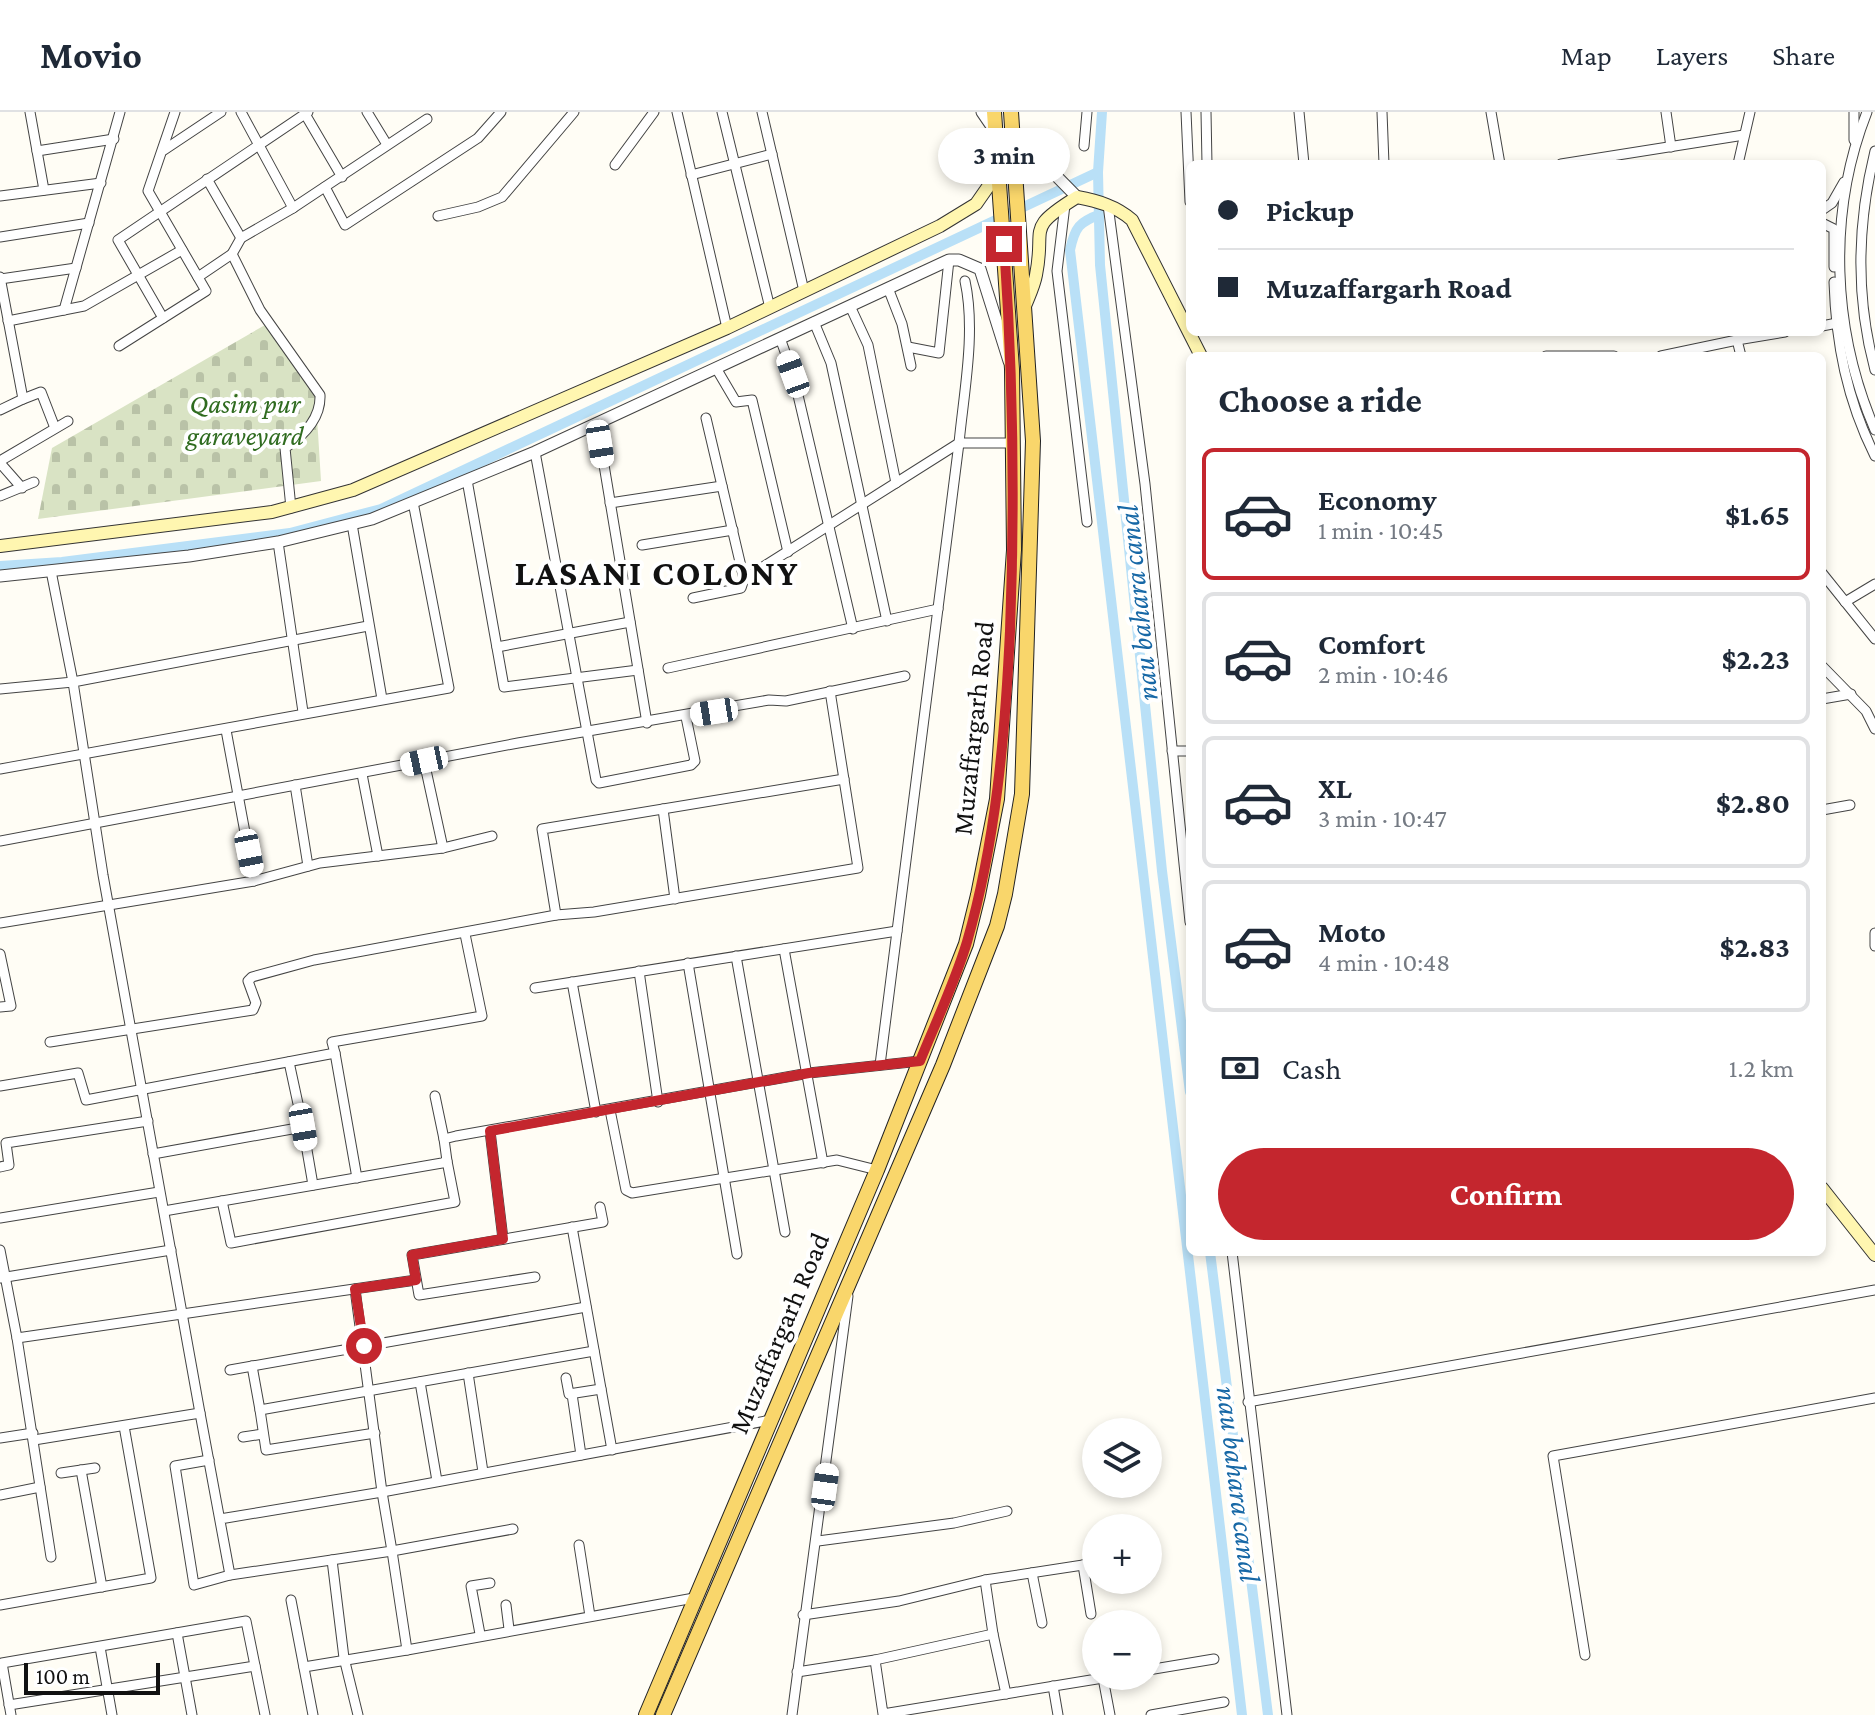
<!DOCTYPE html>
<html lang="en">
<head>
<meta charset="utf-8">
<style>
  :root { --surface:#fff; --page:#f2f2f3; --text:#1f2937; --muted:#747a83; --line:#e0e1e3; --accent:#c4262e }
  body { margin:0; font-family:"Crimson Pro",serif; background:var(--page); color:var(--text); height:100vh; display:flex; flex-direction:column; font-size:30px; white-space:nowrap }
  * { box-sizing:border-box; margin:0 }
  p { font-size:26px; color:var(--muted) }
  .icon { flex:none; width:44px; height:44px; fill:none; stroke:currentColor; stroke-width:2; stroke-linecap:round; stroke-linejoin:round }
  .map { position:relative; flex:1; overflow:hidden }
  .details { position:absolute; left:1186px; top:240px; width:640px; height:904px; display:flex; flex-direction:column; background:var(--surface); border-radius:12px; box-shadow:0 4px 12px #0003 }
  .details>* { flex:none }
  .banner { position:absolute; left:1186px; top:48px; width:640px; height:176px; border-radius:12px; box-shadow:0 4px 12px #0003; display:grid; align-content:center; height:176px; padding:0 32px; background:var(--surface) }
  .controls { position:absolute; left:1082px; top:1306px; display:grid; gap:16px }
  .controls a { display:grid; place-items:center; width:80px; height:80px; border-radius:50%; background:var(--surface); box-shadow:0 4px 12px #0003; font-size:40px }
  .scale { position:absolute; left:24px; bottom:20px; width:136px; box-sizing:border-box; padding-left:8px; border:4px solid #111; border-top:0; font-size:22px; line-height:28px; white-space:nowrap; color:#111; -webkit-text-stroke:6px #fff; paint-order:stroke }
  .end { position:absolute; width:36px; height:36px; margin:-18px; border:10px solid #c4262e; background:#fff; box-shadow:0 0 0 4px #fff }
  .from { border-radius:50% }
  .bubble { position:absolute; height:56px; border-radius:28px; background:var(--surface); box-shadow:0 4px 12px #0003; font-size:26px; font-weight:700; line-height:56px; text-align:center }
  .car { position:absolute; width:24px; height:48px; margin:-24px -12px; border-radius:10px; box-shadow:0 0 6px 2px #0007; background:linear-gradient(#fff 24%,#345 0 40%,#fff 0 76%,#345 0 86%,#fff 0) }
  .banner b { display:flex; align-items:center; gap:28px; height:76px; font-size:30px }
  .banner b+b { border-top:2px solid var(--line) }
  .banner i { width:20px; height:20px; background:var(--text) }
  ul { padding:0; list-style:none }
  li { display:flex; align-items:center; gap:24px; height:132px; margin:0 16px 12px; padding:0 16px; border:4px solid var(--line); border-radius:12px }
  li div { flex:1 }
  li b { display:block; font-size:30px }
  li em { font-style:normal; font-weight:700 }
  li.on { border-color:var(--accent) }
  li>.icon { width:72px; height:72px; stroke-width:1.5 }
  h2 { padding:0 32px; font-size:36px; line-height:96px }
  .pay { display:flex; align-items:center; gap:20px; height:88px; padding:0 32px; font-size:30px }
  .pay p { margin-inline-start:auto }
  .cta { display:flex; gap:16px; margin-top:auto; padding:16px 32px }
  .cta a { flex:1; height:92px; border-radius:48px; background:var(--accent); color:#fff; font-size:32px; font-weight:700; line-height:92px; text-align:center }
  header { display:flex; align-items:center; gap:48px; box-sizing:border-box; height:112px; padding:0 40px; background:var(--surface); border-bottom:2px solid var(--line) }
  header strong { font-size:38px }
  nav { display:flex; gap:44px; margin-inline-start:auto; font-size:28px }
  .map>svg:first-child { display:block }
  .cemetery { fill:url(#cemetery-stones) }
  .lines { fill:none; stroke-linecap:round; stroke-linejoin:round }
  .canal { stroke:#b9e0f7; stroke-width:10 }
  .minor-casing { stroke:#444; stroke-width:11 }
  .tertiary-casing { stroke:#444; stroke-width:13 }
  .secondary-casing { stroke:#333; stroke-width:14 }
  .primary-casing { stroke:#222; stroke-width:16 }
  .minor { stroke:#fff; stroke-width:9 }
  .tertiary { stroke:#fff; stroke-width:11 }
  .secondary { stroke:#fff6b0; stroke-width:12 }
  .primary { stroke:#f9d66b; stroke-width:14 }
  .route { stroke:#c4262e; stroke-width:10 }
  .labels { text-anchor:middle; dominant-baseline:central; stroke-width:8; stroke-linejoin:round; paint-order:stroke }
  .park-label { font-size:28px; font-style:italic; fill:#2f6b1f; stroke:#fff }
  .street-label { font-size:28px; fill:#111; stroke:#fff }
  .water-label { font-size:30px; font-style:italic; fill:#1768a6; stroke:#fff }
  .district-label { font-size:36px; font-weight:bold; letter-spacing:2px; fill:#111; stroke:#fff }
</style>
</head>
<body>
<header>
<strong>Movio</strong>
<nav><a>Map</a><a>Layers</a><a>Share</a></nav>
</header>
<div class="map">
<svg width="1875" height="1603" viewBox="0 0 1875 1603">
  <defs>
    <pattern id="cemetery-stones" width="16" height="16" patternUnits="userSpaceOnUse" patternTransform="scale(2)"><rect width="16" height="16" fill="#d9e3c4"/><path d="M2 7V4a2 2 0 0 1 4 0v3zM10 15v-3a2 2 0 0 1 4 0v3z" fill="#b9c2a7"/></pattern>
  </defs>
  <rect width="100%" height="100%" fill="#fffdf5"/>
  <!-- cemetery -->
  <polygon class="cemetery" points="265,213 315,274 321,369 38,407 52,336"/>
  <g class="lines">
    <!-- canal -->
    <g class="canal">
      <polyline points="1102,0 1098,60 1100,153 1162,759 1190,980"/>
      <path d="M1101,102C1079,110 1075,115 1070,138L1242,1603"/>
      <polyline points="0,454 62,450 290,421 381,397 1098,60"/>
      <polyline points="1210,1140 1268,1603"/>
    </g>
    <defs>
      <g id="minor">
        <polyline points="30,0 44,78"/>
        <polyline points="241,0 293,96 427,7"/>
        <polyline points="367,0 386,31"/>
        <polyline points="677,0 727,216"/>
        <polyline points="722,0 770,196"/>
        <polyline points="762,0 804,179"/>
        <polyline points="1186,0 1190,90"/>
        <polyline points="1206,0 1207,52"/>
        <polyline points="1299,0 1304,52"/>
        <polyline points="1382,0 1384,52"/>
        <polyline points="1491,0 1500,52"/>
        <polyline points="1666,0 1671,35"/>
        <path d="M1867,0C1827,102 1832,218 1875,318"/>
        <polyline points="305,2 342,65"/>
        <polyline points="1854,28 1854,0"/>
        <polyline points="1084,34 1087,0"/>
        <polyline points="164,38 221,0"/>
        <polyline points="37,39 114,27"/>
        <path d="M1875,39C1857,112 1855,184 1875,258"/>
        <polyline points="1561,52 1744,23"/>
        <polyline points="1738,52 1750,0"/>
        <polyline points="615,53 654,0"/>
        <polyline points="691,63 772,42"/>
        <polyline points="207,67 241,126"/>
        <polyline points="325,75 345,113 478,26 501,0"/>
        <polyline points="0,84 101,71"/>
        <polyline points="1065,93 1057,159 1087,410"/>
        <polyline points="1108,93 1145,372 1190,810"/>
        <polyline points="1822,98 1832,91 1844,70"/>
        <polyline points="438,104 478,95 502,85 574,0"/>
        <polyline points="1822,111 1834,117 1834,155"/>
        <polyline points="0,125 89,111"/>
        <path d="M232,142L260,198L320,283C321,306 303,324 285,336L291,396"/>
        <polyline points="0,165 23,287 0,298"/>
        <polyline points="198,165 232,142 241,126 293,96"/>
        <polyline points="0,167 76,156"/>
        <path d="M1834,170C1836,232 1847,288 1875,344"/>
        <polyline points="888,176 902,212 911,254"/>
        <polyline points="850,194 868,233 896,371"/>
        <polyline points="64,198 120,0"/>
        <polyline points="163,206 118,128 308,0"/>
        <polyline points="8,209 84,194 182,138"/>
        <polyline points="814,210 831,251 887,509"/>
        <polyline points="1822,214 1837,211"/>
        <polyline points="780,226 793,262 853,517"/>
        <polyline points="119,234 206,179 148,79 175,0"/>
        <polyline points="908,235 939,241 949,148"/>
        <polyline points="1546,244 1614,244"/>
        <polyline points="1661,244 1737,228"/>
        <polyline points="1741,244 1737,228 1785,220"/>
        <polyline points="716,256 736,290 752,288 788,440"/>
        <polyline points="23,287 41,280 55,316"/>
        <polyline points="706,306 744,467"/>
        <polyline points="597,311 647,611"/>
        <polyline points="535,340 596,668 599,671 691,653 695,649 686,605"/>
        <polyline points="0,349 68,309"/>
        <polyline points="0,351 22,376"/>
        <polyline points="467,368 504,575 638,558"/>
        <polyline points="0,384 34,370"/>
        <polyline points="610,391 722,374"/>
        <polyline points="352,412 382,587"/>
        <polyline points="278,430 303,600"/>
        <polyline points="642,433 733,418"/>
        <polyline points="1822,461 1875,527"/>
        <polyline points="693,486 741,476 744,467 959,331 1014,331"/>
        <polyline points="1845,490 1875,472"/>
        <polyline points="497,535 630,510"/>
        <polyline points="1822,554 1866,599 1875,617"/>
        <polyline points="668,556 938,497"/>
        <polyline points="0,577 73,570 51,459"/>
        <polyline points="1822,587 1851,582"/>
        <polyline points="226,618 254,769"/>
        <polyline points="1172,639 1190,639"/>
        <polyline points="424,649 443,736"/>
        <polyline points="0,657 449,576 413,390"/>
        <polyline points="362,662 378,744"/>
        <polyline points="295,673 308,754"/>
        <polyline points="663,697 675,787"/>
        <polyline points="1822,698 1850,693"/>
        <polyline points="0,729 518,631 769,588 786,589 905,564"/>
        <polyline points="556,803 542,717 844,667"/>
        <polyline points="0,811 254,769 320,751 443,736 492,724"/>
        <polyline points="1875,821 1875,834"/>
        <polyline points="784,837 823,1051"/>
        <polyline points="0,842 11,894 0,895"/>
        <polyline points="736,844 785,1120"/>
        <polyline points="688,851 737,1142"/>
        <polyline points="639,859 658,990"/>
        <polyline points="572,870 596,1000"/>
        <polyline points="535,876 897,819"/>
        <polyline points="50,930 253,898 256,891 248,869 252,865 314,848 556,803 594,800 858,756 830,579"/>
        <polyline points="335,941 357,1066"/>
        <polyline points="289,950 303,1015"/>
        <path d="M880,953L959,331C964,279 976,220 965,169"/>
        <polyline points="0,974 78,961 86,988 335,941 332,930 482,904 465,822"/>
        <polyline points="435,984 444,1027"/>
        <polyline points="610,998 626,1078 632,1081 837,1048 877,1058"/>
        <polyline points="490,1019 503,1127"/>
        <polyline points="153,1042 303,1015 313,1073"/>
        <polyline points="0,1055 9,1053 6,1031 148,1009"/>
        <polyline points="222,1089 231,1131 455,1090 447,1049"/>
        <polyline points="164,1099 442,1051 447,1049 444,1027 456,1024 809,961 920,949"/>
        <polyline points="0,1106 159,1080"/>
        <polyline points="572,1115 612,1338"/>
        <polyline points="0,1138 17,1226 416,1168"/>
        <polyline points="1232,1140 1287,1603"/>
        <polyline points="535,1165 419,1183 412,1143 603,1110 600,1095"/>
        <polyline points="0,1166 171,1138"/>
        <polyline points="355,1177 382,1380 771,1308"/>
        <polyline points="17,1226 51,1445"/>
        <polyline points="252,1254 260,1298 594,1239"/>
        <polyline points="230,1258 586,1195"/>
        <polyline points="468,1261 483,1360"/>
        <polyline points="566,1266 569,1282 601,1277"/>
        <polyline points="420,1270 437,1369"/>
        <polyline points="572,1282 581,1343"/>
        <polyline points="1248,1290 1875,1178"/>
        <polyline points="260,1298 266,1338 375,1321"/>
        <polyline points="200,1301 103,763 73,570 368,514"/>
        <polyline points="243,1325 263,1322"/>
        <polyline points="0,1326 33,1321"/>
        <polyline points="34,1328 200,1301 230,1463 392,1439 382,1380 220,1407"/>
        <polyline points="209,1348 175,1354 194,1473 230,1463"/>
        <polyline points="81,1358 102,1475"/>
        <polyline points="61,1361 95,1356"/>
        <polyline points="0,1383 40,1375"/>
        <polyline points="818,1429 954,1411 1007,1399"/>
        <polyline points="579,1433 590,1504"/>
        <polyline points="332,1448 344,1546 358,1603"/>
        <polyline points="1083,1453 1091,1502"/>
        <polyline points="1032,1461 1042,1511"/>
        <polyline points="985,1468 1096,1451"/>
        <polyline points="291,1488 313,1603"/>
        <polyline points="0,1493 151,1466 124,1314"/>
        <polyline points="506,1493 509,1517"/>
        <polyline points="803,1503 899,1489 985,1468 993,1522"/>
        <polyline points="177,1521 192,1603"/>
        <polyline points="480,1522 471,1474 490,1471"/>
        <polyline points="100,1535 112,1603"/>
        <polyline points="407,1538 694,1486"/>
        <polyline points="1585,1543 1553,1344 1875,1286"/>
        <polyline points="875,1548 993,1522 1006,1582"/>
        <polyline points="304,1555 407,1538 392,1439 513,1417"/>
        <polyline points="1148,1558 1214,1547"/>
        <polyline points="797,1560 875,1548 883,1602 1103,1566"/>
        <polyline points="1053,1574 1058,1603"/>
        <polyline points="9,1593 255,1554"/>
        <polyline points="11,1603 2,1551 246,1509 265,1603"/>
        <polyline points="792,1603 848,1184"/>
        <polyline points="1110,1603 1103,1566 1115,1564"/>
        <polyline points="1151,1603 1224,1590"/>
      </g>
      <g id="tertiary">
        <polyline points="982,0 995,19"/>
        <polyline points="1013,20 1077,85"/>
        <polyline points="0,464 189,444 278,430 372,407 535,340 949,148 959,148 980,157 1009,249"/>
      </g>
      <g id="secondary">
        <path d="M1025,194C1029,184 1034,174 1036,163C1046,114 1024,118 1077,85C1098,89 1116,94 1132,108L1201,244"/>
        <polyline points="0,434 272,400 353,378 727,216 940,114 976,92 999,59"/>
        <polyline points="1822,1076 1875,1143"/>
      </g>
      <g id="primary">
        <polyline points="646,1603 877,1058 966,832 978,783 997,687 1014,438 1012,257 994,0"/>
        <polyline points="663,1603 943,953 997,814 1005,782 1022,682 1033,329 1011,0"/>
      </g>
    </defs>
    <!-- minor casing -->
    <use href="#minor" class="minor-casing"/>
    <!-- tertiary casing -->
    <use href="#tertiary" class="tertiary-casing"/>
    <!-- secondary casing -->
    <use href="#secondary" class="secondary-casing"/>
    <!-- primary casing -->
    <use href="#primary" class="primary-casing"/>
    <!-- minor -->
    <use href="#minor" class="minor"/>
    <!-- tertiary -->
    <use href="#tertiary" class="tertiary"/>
    <!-- secondary -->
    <use href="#secondary" class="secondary"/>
    <!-- primary -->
    <use href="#primary" class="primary"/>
  </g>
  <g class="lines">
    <!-- route -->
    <path class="route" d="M364,1234L355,1177L416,1168L412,1143L503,1127L490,1019L809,961L920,949C936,910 955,870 967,830C996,729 1005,624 1010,519C1015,390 1013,262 1004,132"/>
  </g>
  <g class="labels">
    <!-- park labels -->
    <g class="park-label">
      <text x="245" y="291">Qasim pur<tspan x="245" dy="32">garaveyard</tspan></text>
    </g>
    <!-- street labels -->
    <g class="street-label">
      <text transform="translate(973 616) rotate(-84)">Muzaffargarh Road</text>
      <text transform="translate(779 1221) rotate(-67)">Muzaffargarh Road</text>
    </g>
    <!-- water labels -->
    <g class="water-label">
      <text transform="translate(1137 491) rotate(-96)">nau bahara canal</text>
      <text transform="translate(1239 1372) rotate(83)">nau bahara canal</text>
    </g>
    <!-- district labels -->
    <g class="district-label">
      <text x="657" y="461">LASANI COLONY</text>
    </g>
  </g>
</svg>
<div class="controls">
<a><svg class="icon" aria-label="layers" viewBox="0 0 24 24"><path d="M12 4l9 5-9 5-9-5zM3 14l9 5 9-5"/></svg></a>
<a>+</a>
<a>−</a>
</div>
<div class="scale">100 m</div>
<i class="end from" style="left:364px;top:1234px"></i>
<i class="end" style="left:1004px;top:132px"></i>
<div class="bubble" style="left:938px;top:16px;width:132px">3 min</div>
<i class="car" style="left:793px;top:262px;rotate:340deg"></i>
<i class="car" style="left:600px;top:332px;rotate:171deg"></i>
<i class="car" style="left:714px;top:600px;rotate:261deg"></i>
<i class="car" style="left:424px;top:649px;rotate:258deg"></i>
<i class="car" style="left:249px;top:741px;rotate:169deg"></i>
<i class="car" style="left:303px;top:1015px;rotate:170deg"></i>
<i class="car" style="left:825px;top:1375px;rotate:8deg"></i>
<div class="banner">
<b><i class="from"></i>Pickup</b>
<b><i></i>Muzaffargarh Road</b>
</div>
<section class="details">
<h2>Choose a ride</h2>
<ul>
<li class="on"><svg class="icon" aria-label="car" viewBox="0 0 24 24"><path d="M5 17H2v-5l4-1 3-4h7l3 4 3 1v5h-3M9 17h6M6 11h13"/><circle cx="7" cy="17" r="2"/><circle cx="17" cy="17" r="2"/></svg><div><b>Economy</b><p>1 min · 10:45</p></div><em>$1.65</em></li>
<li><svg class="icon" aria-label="car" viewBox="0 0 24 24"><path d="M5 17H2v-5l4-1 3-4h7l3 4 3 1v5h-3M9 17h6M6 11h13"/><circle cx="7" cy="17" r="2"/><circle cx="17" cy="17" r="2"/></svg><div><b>Comfort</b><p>2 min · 10:46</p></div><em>$2.23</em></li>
<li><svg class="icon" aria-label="car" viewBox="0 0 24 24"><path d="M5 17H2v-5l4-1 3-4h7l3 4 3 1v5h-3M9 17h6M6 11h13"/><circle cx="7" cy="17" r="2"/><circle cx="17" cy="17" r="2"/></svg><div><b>XL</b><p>3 min · 10:47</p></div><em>$2.80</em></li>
<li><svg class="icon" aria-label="car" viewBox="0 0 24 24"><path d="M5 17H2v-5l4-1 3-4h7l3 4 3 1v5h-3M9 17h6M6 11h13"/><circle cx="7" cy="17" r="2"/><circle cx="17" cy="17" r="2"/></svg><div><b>Moto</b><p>4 min · 10:48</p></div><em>$2.83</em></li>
</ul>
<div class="pay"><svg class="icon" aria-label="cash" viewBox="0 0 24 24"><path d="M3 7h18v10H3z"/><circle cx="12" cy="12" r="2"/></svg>Cash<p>1.2 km</p></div>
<div class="cta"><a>Confirm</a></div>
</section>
</div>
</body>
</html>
